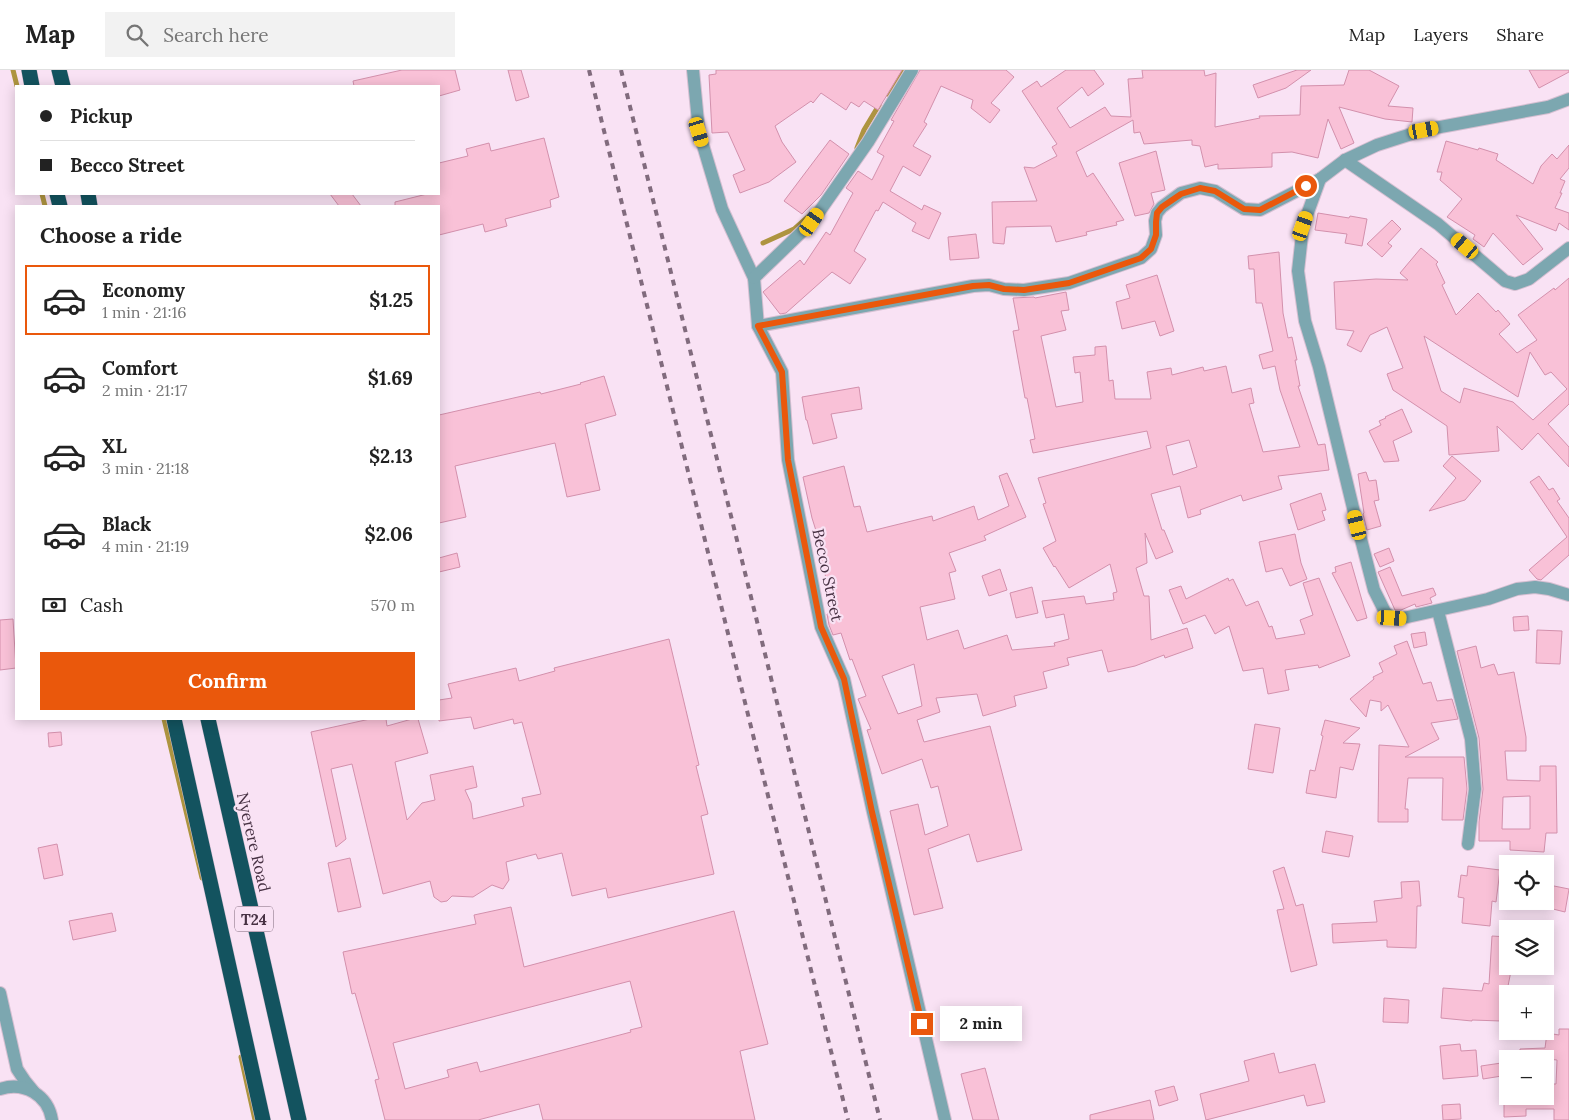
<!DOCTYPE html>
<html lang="en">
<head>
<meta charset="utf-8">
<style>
  :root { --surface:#fff; --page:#f2f2f2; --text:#222; --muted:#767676; --line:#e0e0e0; --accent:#ea580c }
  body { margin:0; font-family:Lora,serif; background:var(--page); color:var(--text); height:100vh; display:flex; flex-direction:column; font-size:19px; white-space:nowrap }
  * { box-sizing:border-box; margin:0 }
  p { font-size:16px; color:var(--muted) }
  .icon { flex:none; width:28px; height:28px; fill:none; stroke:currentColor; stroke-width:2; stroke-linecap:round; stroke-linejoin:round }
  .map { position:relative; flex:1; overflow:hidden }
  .side { position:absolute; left:15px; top:135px; width:425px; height:515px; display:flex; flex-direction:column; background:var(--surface); border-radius:0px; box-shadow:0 2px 12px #0003 }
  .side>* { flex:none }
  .top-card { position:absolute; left:15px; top:15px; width:425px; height:110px; border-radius:0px; box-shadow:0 2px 12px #0003; display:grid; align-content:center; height:110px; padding:0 25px; background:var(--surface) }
  .controls { position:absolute; left:1499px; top:785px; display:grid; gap:10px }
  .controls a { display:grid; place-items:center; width:55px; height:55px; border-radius:0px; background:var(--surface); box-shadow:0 2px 12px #0003; font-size:25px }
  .end { position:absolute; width:22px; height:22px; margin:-11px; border:6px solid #ea580c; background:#fff; box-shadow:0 0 0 2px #fff }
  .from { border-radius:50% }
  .bubble { position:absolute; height:35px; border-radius:0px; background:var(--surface); box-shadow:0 2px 12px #0003; font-size:16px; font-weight:700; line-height:35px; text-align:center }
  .car { position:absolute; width:15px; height:30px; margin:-15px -8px; border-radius:6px; box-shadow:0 0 4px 1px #0007; background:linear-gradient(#f5c518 24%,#345 0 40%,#f5c518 0 76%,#345 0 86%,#f5c518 0) }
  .top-card b { display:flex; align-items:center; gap:18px; height:48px; font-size:19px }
  .top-card b+b { border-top:1px solid var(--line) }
  .top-card i { width:12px; height:12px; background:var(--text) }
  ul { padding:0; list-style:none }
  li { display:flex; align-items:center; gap:15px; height:70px; margin:0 10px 8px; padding:0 15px; border:2px solid transparent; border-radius:0px }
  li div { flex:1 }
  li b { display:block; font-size:19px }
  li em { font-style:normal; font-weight:700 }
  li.current { border-color:var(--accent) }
  li>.icon { width:45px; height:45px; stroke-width:1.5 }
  h2 { padding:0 25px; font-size:22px; line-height:60px }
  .pay { display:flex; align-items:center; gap:12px; height:55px; padding:0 25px; font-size:19px }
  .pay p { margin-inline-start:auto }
  .action { display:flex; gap:10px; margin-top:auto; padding:10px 25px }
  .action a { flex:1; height:58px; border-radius:0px; background:var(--accent); color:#fff; font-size:20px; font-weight:700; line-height:58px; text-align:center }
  header { display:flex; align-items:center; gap:30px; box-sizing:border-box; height:70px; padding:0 25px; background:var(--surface); border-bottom:1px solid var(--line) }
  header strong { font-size:24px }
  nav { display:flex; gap:28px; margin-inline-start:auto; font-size:18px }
  .search { width:350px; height:45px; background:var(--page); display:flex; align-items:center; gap:12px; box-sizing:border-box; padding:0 18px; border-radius:0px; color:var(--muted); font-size:19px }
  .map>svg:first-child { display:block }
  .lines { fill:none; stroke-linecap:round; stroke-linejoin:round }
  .stream { stroke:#ae9440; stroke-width:5 }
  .building { fill:#f9c1d7; stroke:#d390ac; fill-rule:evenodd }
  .minor-casing { stroke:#d5bfd1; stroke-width:14 }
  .highway-casing { stroke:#d5bfd1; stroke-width:16 }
  .minor { stroke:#7ca7b0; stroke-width:12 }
  .highway { stroke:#13535f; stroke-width:15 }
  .rail { stroke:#816b7d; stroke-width:4; stroke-dasharray:6 6; stroke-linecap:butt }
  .route { stroke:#ea580c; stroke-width:6 }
  .labels { text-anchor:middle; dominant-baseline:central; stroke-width:4.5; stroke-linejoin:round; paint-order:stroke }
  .shield { fill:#f9e2f4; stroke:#7c6678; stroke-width:1 }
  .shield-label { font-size:15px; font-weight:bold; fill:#473143 }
  .street-label { font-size:16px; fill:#473143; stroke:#f9e2f4 }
</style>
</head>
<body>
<header>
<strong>Map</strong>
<div class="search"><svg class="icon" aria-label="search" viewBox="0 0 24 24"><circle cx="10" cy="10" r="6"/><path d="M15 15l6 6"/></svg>Search here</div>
<nav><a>Map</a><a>Layers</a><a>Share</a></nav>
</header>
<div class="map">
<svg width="1569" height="1050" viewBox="0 0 1569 1050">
  <rect width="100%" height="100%" fill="#f9e2f4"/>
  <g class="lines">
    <!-- stream -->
    <g class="stream">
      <polyline points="13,0 17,16"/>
      <polyline points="887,24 905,0"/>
      <polyline points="857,78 864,60 879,35"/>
      <polyline points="42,124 45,136"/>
      <polyline points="763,173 794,159 811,144"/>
      <polyline points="164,649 202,808"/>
      <polyline points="241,987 255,1050"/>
    </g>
  </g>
  <!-- building -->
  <g class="building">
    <polygon points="402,0 455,0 460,20 439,26 439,16 354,16 353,11"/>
    <polygon points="508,0 521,0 529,27 516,31"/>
    <polygon points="716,0 902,0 878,40 864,31 859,37 851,32 846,40 821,23 813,33 811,31 775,56 782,72 796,92 769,112 740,123 733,105 745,100 728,62 712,63 709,5 716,4"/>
    <polygon points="920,0 1006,0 1014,7 991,33 1000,40 990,53 971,38 973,30 941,16 924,52 927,54 913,76 931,86 920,106 903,96 890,121 922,140 924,135 941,143 929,169 912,161 916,153 883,132 878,141 876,140 854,181 866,189 850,214 832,202 786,243 780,244 763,222 800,190 804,195 826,162 830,165 853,123 846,118 858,101 872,110 884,86 877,82 894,51 891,50"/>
    <polygon points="1066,0 1094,0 1104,14 1088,26 1082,17 1057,38 1070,58 1105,37 1111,46 1131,47 1128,9 1143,8 1142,0 1204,0 1205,6 1216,3 1215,57 1260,48 1259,46 1300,45 1301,16 1344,15 1349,0 1369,0 1399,16 1388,36 1413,38 1412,52 1385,49 1339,37 1354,73 1341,79 1328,49 1318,88 1292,82 1272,83 1272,97 1218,99 1218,94 1205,97 1200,76 1192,75 1192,70 1144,74 1140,62 1134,63 1133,50 1076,82 1087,107 1093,103 1124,150 1116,152 1117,155 1086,162 1087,165 1056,172 1051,156 1006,157 1004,174 993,173 992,132 1037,131 1024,97 1034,98 1057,86 1052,77 1057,74 1022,21 1037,11 1041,17"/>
    <polygon points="1297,0 1311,0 1286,18 1258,28 1253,15"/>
    <polygon points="1529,0 1569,0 1569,2 1539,18"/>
    <polygon points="544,68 559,127 550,130 551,137 505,149 507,156 485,162 483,154 439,165 439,136 395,136 395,132 427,124 439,124 439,93 468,86 466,79 489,73 491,81"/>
    <polygon points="830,70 849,84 821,125 802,144 784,131"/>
    <polygon points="1446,71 1478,80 1479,78 1498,84 1496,90 1533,114 1541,96 1552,84 1557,89 1569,75 1569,98 1560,109 1565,111 1560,123 1562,123 1555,138 1569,143 1569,160 1559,153 1556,161 1516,145 1543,179 1523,195 1493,163 1484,177 1473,169 1475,165 1447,147 1462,129 1440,110 1442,102 1437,102"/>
    <polygon points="1156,81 1165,120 1151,123 1154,134 1149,143 1135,146 1119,93"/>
    <polygon points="330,124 352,124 361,136 339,136"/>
    <polygon points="1318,143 1349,148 1350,146 1367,149 1362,176 1345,173 1347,164 1315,160"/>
    <polygon points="1392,150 1401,159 1388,173 1392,176 1382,187 1367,174"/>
    <polygon points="976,164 979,188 950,190 948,167"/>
    <path d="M1421,178L1438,192L1436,194L1445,213L1442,215L1456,245L1478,223L1496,242L1498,240L1510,254L1499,264L1517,283L1537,270L1518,245L1554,218L1555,220L1569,208V334L1548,354L1569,377V397L1538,363L1522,380L1497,356L1499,381L1449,385L1447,356L1393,320L1387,304L1403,298L1387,257L1370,265L1361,282L1347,275L1354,261L1336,259L1334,212L1376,209L1408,210L1400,203ZM1424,266L1518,327L1530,282L1545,305L1551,302L1567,319L1533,350L1513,332L1464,318L1460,333L1441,321Z"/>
    <path d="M1279,182L1283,243L1288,268L1292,267L1297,290H1295L1300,316H1298L1318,375L1325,374L1329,400L1278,406L1282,419L1243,431L1241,425L1200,440L1201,444L1188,448L1180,416L1151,424L1162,460H1164L1173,482L1156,489L1145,463L1147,493L1136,498L1144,526H1149L1151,570L1187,558L1193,578L1165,588L1164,585L1135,596L1108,602L1102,580L1067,588L1069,595L1043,602L1047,618L1014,626L1016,636L983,646L977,624L936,628L940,642L917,650L924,672L990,656L1022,780L977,792L969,764L928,779L943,838L914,845L890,741L918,734L925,765L948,756L938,716L931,718L922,689L882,704L867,660L871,659L858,629L866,626L852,589L850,590L841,563L833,565L829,555L827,544L831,542L829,535L832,534L821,487L824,486L812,448L803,407L844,396L854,437L860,436L867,462L932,446L933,451L974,436L978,450L1009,436L999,406L1007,403L1026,447L984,466L986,470L949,483L956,501L949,503L955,529L920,537L927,570L958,560L964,579L1007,565L1012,580L1055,576L1054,573L1069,569L1064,544L1046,548L1042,531L1084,526L1086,534L1114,530L1113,523L1117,522L1110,494L1069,518L1055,496L1054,497L1043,478L1056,471L1043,434L1046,433L1038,408L1151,378L1147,361L1033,383L1030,370L1035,369L1027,328H1025L1013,261L1019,260L1013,228L1034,227L1035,228L1066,222L1069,240L1061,241L1066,260L1041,266L1056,337L1083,332L1080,302L1075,303L1073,287L1095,285V277L1106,276L1109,311L1113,310L1115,329H1151L1147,302L1171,298L1172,305L1203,297L1204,301L1226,296L1232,323L1251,318L1254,333L1249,334L1263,382L1300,377L1280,320L1275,296L1263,299L1259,285L1273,281L1262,233H1256L1254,199H1249L1248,186ZM1189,370L1197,397L1173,405L1166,376ZM914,594L922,636L898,644L882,606Z"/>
    <polygon points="1157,205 1174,261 1160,266 1155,251 1122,259 1116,232 1130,228 1126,215"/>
    <polygon points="604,306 616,345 585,354 600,420 567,427 555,373 455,396 466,447 439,453 439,345 540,322 541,324 581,314 580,313"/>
    <polygon points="859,317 862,339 831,344 837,368 813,374 807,350 806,350 802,327"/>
    <polygon points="1402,339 1412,362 1393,371 1399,391 1384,392 1369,361 1381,355 1379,351 1386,348 1385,347"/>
    <polygon points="1452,386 1481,411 1465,430 1429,441 1456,408 1443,396"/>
    <polygon points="1366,402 1369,411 1376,410 1379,430 1374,431 1381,456 1367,460 1363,444 1364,443 1358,404"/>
    <polygon points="1539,406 1549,420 1553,418 1560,429 1557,431 1569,448 1569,485 1541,510 1537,509 1529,500 1567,467 1530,412"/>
    <polygon points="1321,423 1326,440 1322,441 1325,450 1298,460 1290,434"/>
    <polygon points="1295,464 1301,493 1307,509 1290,516 1282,498 1266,502 1259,472"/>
    <polygon points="1389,478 1394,491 1380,497 1374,484"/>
    <polygon points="457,483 460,497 439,502 439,488"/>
    <polygon points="1351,492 1367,548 1357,551 1332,503 1336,502 1335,497"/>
    <polygon points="1390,497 1402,526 1433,518 1436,525 1430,528 1432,533 1416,537 1415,534 1401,540 1395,540 1378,502"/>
    <polygon points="1000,499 1007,520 989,526 982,506"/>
    <polygon points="1228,508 1229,511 1233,509 1246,536 1258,531 1269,557 1272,556 1276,569 1305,564 1300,550 1313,545 1303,513 1319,508 1350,586 1319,598 1318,595 1285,600 1289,620 1268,624 1263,598 1243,601 1229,556 1215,564 1205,545 1183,554 1169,520 1181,516 1186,529"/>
    <polygon points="1032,517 1038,543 1016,548 1010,523"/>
    <polygon points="1528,546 1529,560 1514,561 1513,547"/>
    <polygon points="13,549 16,598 0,600 0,550"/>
    <polygon points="1537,560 1562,561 1560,594 1536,593"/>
    <polygon points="1425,562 1427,575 1414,578 1411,564"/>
    <polygon points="669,569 699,695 696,696 708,744 701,746 714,804 608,828 606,818 572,826 562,783 538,789 536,784 506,792 509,810 503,819 492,815 473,827 452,826 447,831 441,832 434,827 430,811 383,824 352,694 331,699 346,769 336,777 311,662 370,649 386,649 387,656 412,649 418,649 428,683 395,692 407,750 422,733 435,730 430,705 473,696 477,717 465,720 471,733 473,749 524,736 522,728 541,724 522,652 514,654 513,649 474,659 471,647 439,651 439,630 452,628 448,614 516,598 519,611 555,601 554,598"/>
    <polygon points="1407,571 1423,614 1431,612 1437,631 1452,629 1458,649 1431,653 1439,669 1405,687 1464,687 1467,719 1463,750 1442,750 1443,708 1408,708 1405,739 1408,739 1408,752 1378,752 1379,675 1409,677 1388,635 1381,641 1381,632 1370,630 1366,647 1350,629 1374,609 1373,607 1383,602 1379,593 1397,584 1394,576"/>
    <path d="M1476,576L1481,598L1494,594L1498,605L1514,602L1526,667V681H1505L1507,710L1540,711V696H1556L1557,763H1546L1544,782L1510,780V771H1479V752L1483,719L1479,668L1457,581ZM1530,726V759H1502L1503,727Z"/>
    <polygon points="1325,650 1360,658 1343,673 1360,674 1353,700 1340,697 1336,728 1306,723 1310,700 1315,701 1323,666 1321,665"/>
    <polygon points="1255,654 1280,658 1273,703 1248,699"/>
    <polygon points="61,662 62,675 49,677 48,663"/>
    <polygon points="1326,761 1353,766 1349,787 1322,782"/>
    <polygon points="57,774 63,805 44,809 38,778"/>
    <polygon points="350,788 361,837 338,842 328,793"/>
    <polygon points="1468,796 1500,800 1496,832 1492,831 1490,856 1462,853 1464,828 1458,827 1461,805 1467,806"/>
    <polygon points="1284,797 1296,836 1303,834 1317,895 1291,902 1277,840 1284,839 1273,801"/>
    <polygon points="1419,811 1421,836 1417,836 1416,878 1387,877 1387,870 1333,873 1332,854 1377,852 1374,831 1402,828 1401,812"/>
    <polygon points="1549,815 1569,819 1565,842 1545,837"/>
    <path d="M511,837L524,897L734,841L768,974L740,981L755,1050H543L539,1034L478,1050H385L375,1010L379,1009L355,923L352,924L343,882L476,854L474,845ZM630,911L642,957L630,960L631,962L480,1002L477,992L447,1000L449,1007L405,1019L393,973Z"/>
    <polygon points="112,843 116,861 73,870 69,851"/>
    <polygon points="1492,866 1508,867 1508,896 1512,896 1504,936 1501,936 1501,951 1472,950 1472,951 1441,948 1443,918 1482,921 1484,913 1489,914"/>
    <polygon points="1384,928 1409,930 1408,953 1383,952"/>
    <polygon points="1559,959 1569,959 1569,1050 1554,1050 1554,1039 1526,1039 1526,1046 1504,1047 1504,1026 1547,1026 1547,1014 1556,1014 1557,990 1520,986 1520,979 1545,978 1547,963 1559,965"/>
    <polygon points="1460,974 1461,981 1476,980 1478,1006 1443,1009 1440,976"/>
    <polygon points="1274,983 1279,1003 1315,994 1325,1032 1307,1036 1304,1025 1206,1050 1200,1024 1249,1011 1244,991"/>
    <polygon points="1508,992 1508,1005 1483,1009 1481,996"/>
    <polygon points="985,998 999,1050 973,1050 961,1004"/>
    <polygon points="1174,1016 1178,1030 1159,1036 1155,1021"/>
    <polygon points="1150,1030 1154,1050 1090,1050 1090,1045"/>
    <polygon points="1460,1034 1461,1049 1443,1050 1442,1035"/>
  </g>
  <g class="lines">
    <defs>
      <g id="minor">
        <polyline points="693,0 699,62 722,139 754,208 758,256 782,302 788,390 821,557 844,609 873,742 945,1050"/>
        <polyline points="1345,90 1438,154 1505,211 1515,214 1529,209 1569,178"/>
        <polyline points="1320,109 1303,156 1298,201 1305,251 1319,297 1354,442 1374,520 1385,542 1392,548 1403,548 1488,529 1517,519 1535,517 1549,519 1569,525"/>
        <polyline points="754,208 812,152 868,72 912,0"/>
        <polyline points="758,256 973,216 989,215 1004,219 1024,220 1069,213 1141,188 1151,179 1156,165 1155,151 1157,143 1162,137 1181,123 1200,118 1215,121 1244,139 1260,140 1320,109 1345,90 1377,75 1424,60 1548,37 1569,29"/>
        <polyline points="1438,541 1471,669 1475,719 1468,774"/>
        <polyline points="0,923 17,999 25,1011 34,1022"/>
        <path d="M0,1019C24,1011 48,1025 52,1050"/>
      </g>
      <g id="highway">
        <polyline points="29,0 32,16"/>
        <polyline points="59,0 63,16"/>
        <polyline points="57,124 60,136"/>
        <polyline points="88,124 90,136"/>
        <polyline points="174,649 263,1050"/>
        <polyline points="208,649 299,1050"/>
      </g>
    </defs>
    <!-- minor casing -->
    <use href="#minor" class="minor-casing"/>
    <!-- highway casing -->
    <use href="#highway" class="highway-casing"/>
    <!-- minor -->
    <use href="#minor" class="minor"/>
    <!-- highway -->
    <use href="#highway" class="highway"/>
    <!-- rail -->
    <g class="rail">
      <polyline points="589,0 848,1050"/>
      <polyline points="621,0 880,1050"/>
    </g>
  </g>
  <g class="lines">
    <!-- route -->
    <polyline class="route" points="922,954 872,742 844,609 821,557 788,390 782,302 758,256 973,216 989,215 1004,219 1024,220 1069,213 1141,188 1151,179 1156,165 1156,152 1157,143 1162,137 1181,124 1200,118 1215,121 1244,139 1260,140 1306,116"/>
  </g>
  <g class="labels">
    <!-- shield labels -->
    <rect class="shield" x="235" y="836.5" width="38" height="25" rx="4"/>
    <g class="shield-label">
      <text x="254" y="849">T24</text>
    </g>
    <!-- street labels -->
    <g class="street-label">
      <text transform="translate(828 505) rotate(78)">Becco Street</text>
      <text transform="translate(254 772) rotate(77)">Nyerere Road</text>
    </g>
  </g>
</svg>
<div class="controls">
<a><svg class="icon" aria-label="locate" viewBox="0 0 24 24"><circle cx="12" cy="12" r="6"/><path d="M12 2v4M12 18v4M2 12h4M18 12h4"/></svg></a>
<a><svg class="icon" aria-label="layers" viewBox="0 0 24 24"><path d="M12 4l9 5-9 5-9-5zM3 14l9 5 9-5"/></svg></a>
<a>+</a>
<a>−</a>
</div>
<i class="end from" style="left:1306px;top:116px"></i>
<i class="end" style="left:922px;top:954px"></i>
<div class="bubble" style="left:940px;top:936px;width:82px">2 min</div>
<i class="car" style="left:1424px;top:60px;rotate:80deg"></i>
<i class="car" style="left:699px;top:62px;rotate:163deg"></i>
<i class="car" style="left:812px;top:152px;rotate:35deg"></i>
<i class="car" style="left:1303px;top:156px;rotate:19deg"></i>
<i class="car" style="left:1465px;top:176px;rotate:310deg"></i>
<i class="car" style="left:1357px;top:455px;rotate:346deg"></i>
<i class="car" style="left:1392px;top:548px;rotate:93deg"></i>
<div class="top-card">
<b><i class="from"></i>Pickup</b>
<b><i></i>Becco Street</b>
</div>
<section class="side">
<h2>Choose a ride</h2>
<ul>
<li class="current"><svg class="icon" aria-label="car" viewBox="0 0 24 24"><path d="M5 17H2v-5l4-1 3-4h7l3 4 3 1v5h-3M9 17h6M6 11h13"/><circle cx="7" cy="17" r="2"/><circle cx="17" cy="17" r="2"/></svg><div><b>Economy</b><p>1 min · 21:16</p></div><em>$1.25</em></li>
<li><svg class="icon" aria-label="car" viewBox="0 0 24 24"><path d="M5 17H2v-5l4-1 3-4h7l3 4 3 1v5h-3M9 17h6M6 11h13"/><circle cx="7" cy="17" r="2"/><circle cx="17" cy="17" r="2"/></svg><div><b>Comfort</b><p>2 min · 21:17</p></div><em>$1.69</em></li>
<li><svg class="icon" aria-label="car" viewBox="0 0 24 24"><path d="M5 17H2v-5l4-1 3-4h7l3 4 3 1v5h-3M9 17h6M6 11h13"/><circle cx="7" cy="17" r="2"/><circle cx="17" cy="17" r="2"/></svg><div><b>XL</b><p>3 min · 21:18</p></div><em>$2.13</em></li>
<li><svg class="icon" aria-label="car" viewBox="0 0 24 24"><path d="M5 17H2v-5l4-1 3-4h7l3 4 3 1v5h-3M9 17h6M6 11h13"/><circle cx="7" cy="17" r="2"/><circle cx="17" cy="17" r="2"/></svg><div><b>Black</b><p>4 min · 21:19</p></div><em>$2.06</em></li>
</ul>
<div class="pay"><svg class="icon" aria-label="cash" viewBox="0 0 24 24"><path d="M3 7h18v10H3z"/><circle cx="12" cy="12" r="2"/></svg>Cash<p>570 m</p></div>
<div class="action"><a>Confirm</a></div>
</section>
</div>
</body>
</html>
